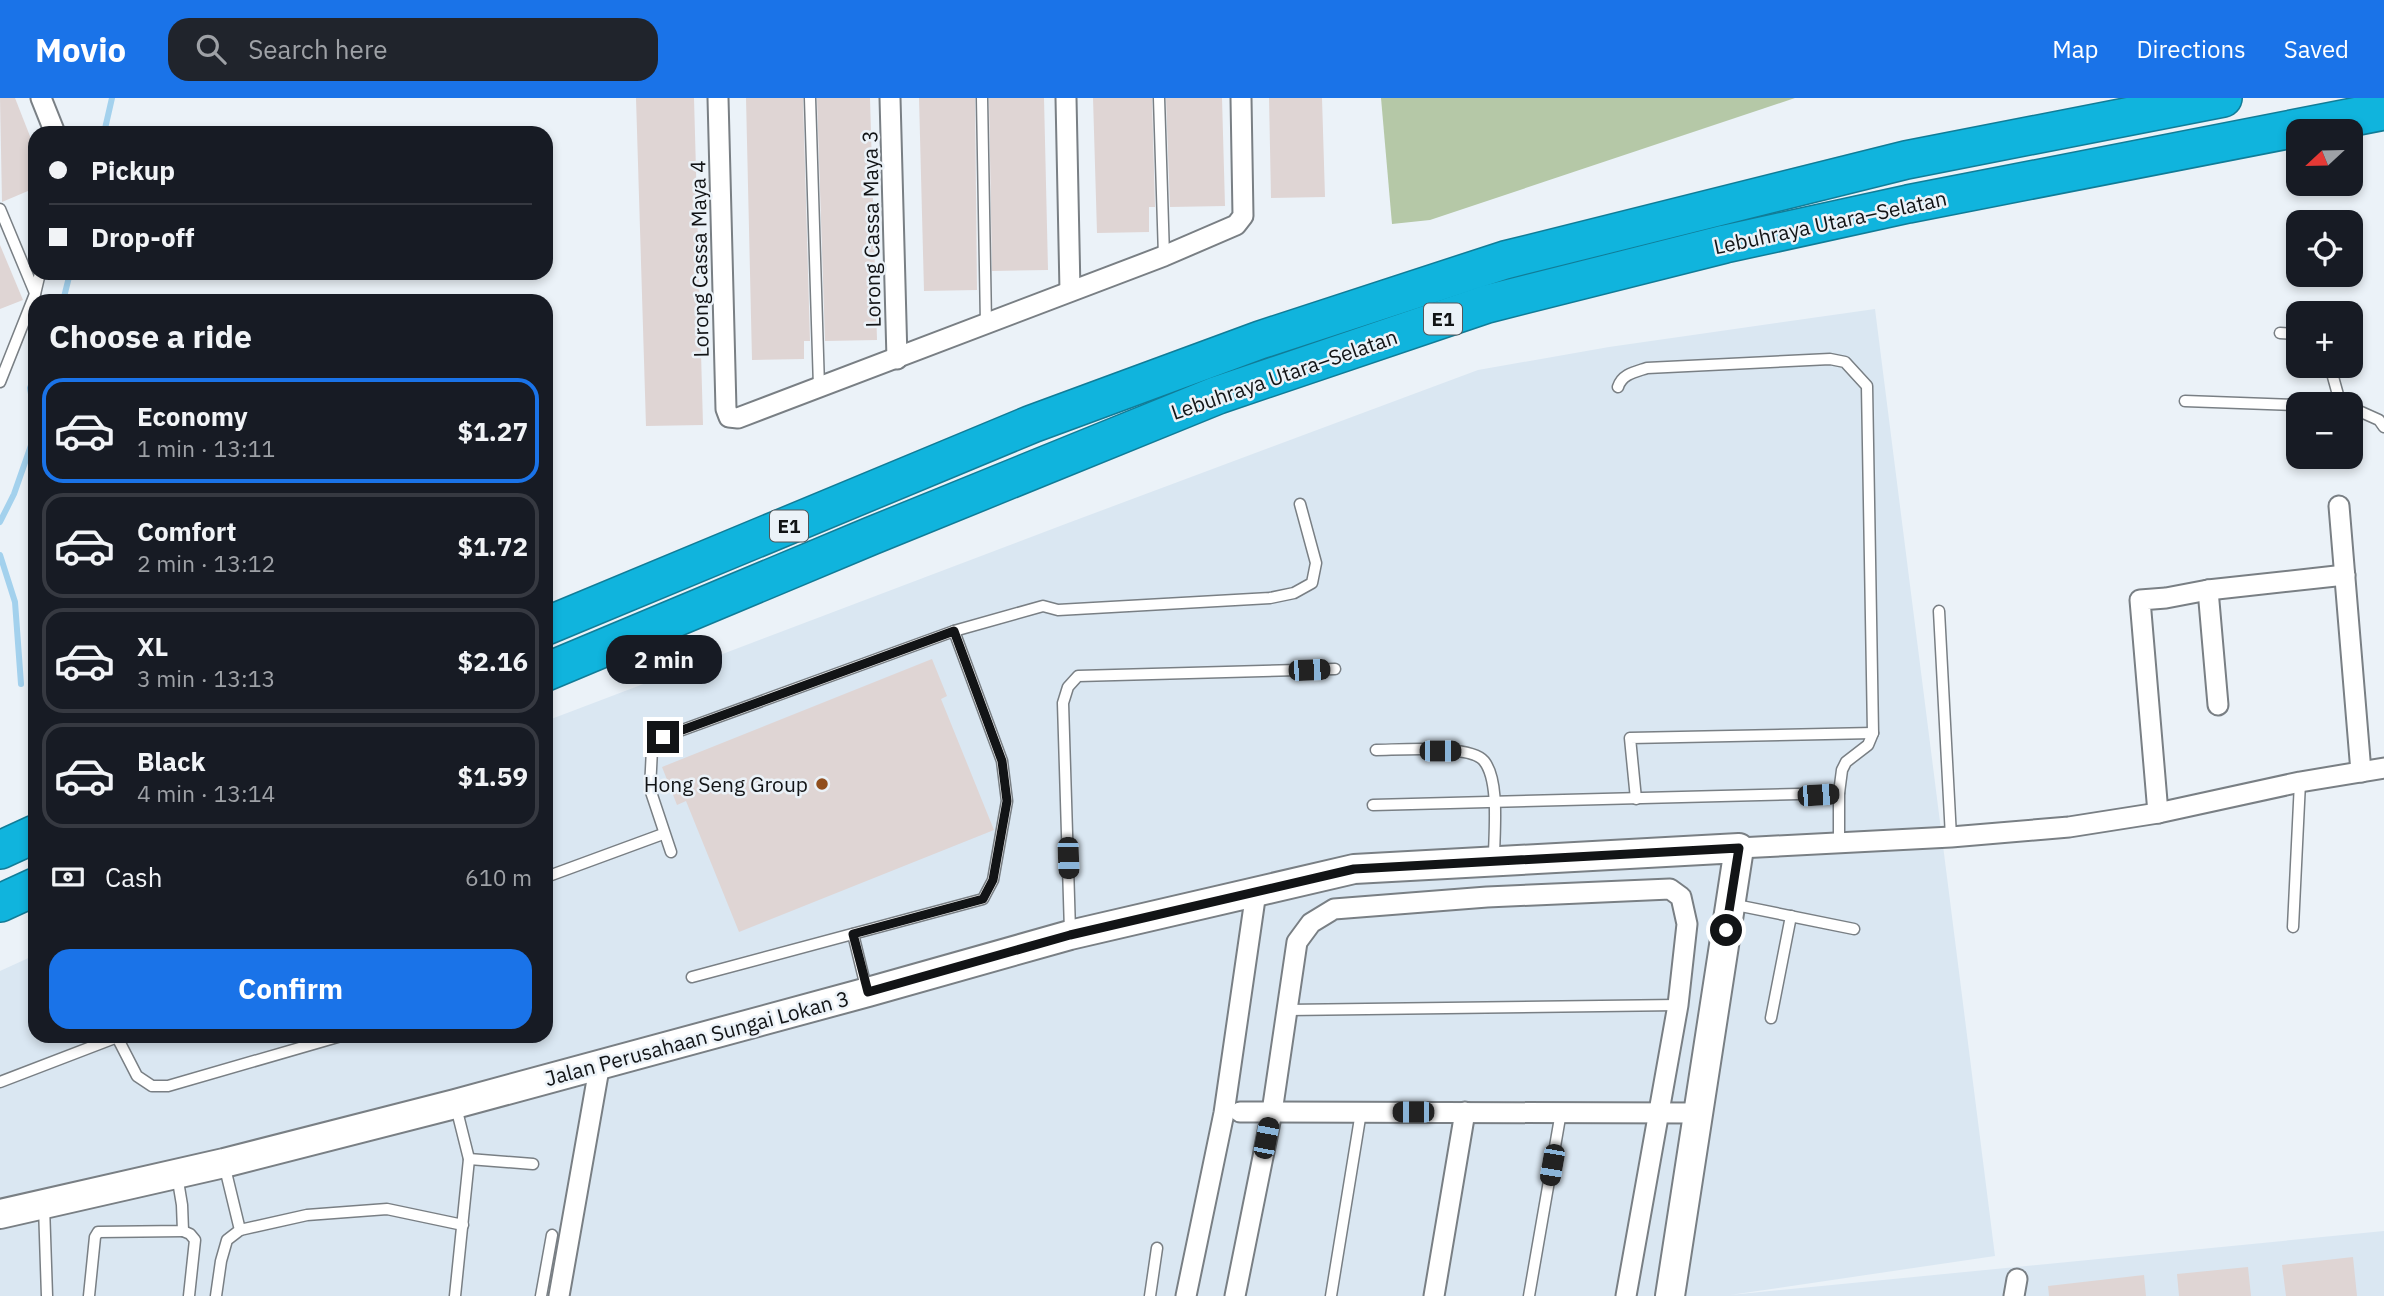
<!DOCTYPE html>
<html lang="en">
<head>
<meta charset="utf-8">
<style>
  :root { --surface:#171b24; --page:#20242c; --text:#f1f3f6; --muted:#9ea1a6; --line:#363941; --accent:#1a73e8 }
  body { margin:0; font-family:"IBM Plex Sans",sans-serif; background:var(--page); color:var(--text); height:100vh; display:flex; flex-direction:column; font-size:26px; white-space:nowrap }
  * { box-sizing:border-box; margin:0 }
  p { font-size:23px; color:var(--muted) }
  .icon { flex:none; width:38px; height:38px; fill:none; stroke:currentColor; stroke-width:2; stroke-linecap:round; stroke-linejoin:round }
  .map { position:relative; flex:1; overflow:hidden }
  .side { position:absolute; left:28px; top:196px; width:525px; height:749px; display:flex; flex-direction:column; background:var(--surface); border-radius:21px; box-shadow:0 4px 10px #0003 }
  .side>* { flex:none }
  .hud { position:absolute; left:28px; top:28px; width:525px; height:154px; border-radius:21px; box-shadow:0 4px 10px #0003; display:grid; align-content:center; height:154px; padding:0 21px; background:var(--surface) }
  .needle { width:46px; rotate:248deg }
  .tools { position:absolute; left:2286px; top:21px; display:grid; gap:14px }
  .tools a { display:grid; place-items:center; width:77px; height:77px; border-radius:14px; background:var(--surface); box-shadow:0 4px 10px #0003; font-size:35px }
  .end { position:absolute; width:32px; height:32px; margin:-16px; border:9px solid #121416; background:#fff; box-shadow:0 0 0 4px #fff }
  .from { border-radius:50% }
  .bubble { position:absolute; height:49px; border-radius:21px; background:var(--surface); box-shadow:0 4px 10px #0003; font-size:23px; font-weight:800; line-height:49px; text-align:center }
  .car { position:absolute; width:21px; height:42px; margin:-21px -10px; border-radius:9px; box-shadow:0 0 5px 2px #0007; background:linear-gradient(#222 24%,#8ab4d8 0 40%,#222 0 76%,#8ab4d8 0 86%,#222 0) }
  .hud b { display:flex; align-items:center; gap:24px; height:66px; font-size:26px }
  .hud b+b { border-top:2px solid var(--line) }
  .hud i { width:18px; height:18px; background:var(--text) }
  ul { padding:0; list-style:none }
  li { display:flex; align-items:center; gap:21px; height:105px; margin:0 14px 10px; padding:0 7px; border:4px solid var(--line); border-radius:21px }
  li div { flex:1 }
  li b { display:block; font-size:26px }
  li em { font-style:normal; font-weight:800 }
  li.selected { border-color:var(--accent) }
  li>.icon { width:63px; height:63px; stroke-width:1.5 }
  h2 { padding:0 21px; font-size:32px; line-height:84px }
  .pay { display:flex; align-items:center; gap:18px; height:77px; padding:0 21px; font-size:26px }
  .pay p { margin-inline-start:auto }
  .button { display:flex; gap:14px; margin-top:auto; padding:14px 21px }
  .button a { flex:1; height:80px; border-radius:21px; background:var(--accent); color:#fff; font-size:28px; font-weight:800; line-height:80px; text-align:center }
  header { display:flex; align-items:center; gap:42px; box-sizing:border-box; height:98px; padding:0 35px; background:var(--accent); color:#fff }
  header strong { font-size:33px }
  nav { display:flex; gap:38px; margin-inline-start:auto; font-size:24px }
  .search { width:490px; height:63px; background:var(--page); display:flex; align-items:center; gap:18px; box-sizing:border-box; padding:0 24px; border-radius:21px; color:var(--muted); font-size:26px }
  .map>svg:first-child { display:block }
  .built { fill:#dae7f2 }
  .green { fill:#b5c8a7 }
  .lines { fill:none; stroke-linecap:round; stroke-linejoin:round }
  .stream { stroke:#a3d1ed; stroke-width:6 }
  .building { fill:#dfd5d4 }
  .service-casing { stroke:#797f84; stroke-width:13 }
  .minor-casing { stroke:#797f84; stroke-width:23 }
  .secondary-casing { stroke:#797f84; stroke-width:32 }
  .motorway-casing { stroke:#117c97; stroke-width:40 }
  .service { stroke:#fff; stroke-width:10 }
  .minor { stroke:#fff; stroke-width:19 }
  .secondary { stroke:#fff; stroke-width:28 }
  .motorway { stroke:#10b4dd; stroke-width:37 }
  .route { stroke:#121416; stroke-width:9 }
  .poi-dot { fill:#914f1e; stroke:#ebf2f8; stroke-width:2.5 }
  .labels { text-anchor:middle; dominant-baseline:central; stroke-width:5; stroke-linejoin:round; paint-order:stroke }
  .shield { fill:#ebf2f8; stroke:#53575a; stroke-width:2 }
  .shield-label { font-size:19px; font-weight:bold; fill:#121416 }
  .street-label { font-size:21px; fill:#121416; stroke:#ebf2f8 }
  .poi-label { font-size:21px; fill:#121416; stroke:#ebf2f8; text-anchor:end }
</style>
</head>
<body>
<header>
<strong>Movio</strong>
<div class="search"><svg class="icon" aria-label="search" viewBox="0 0 24 24"><circle cx="10" cy="10" r="6"/><path d="M15 15l6 6"/></svg>Search here</div>
<nav><a>Map</a><a>Directions</a><a>Saved</a></nav>
</header>
<div class="map">
<svg width="2384" height="1198" viewBox="0 0 2384 1198">
  <rect width="100%" height="100%" fill="#ebf2f8"/>
  <!-- built -->
  <polygon class="built" points="1875,211 1995,1158 1730,1197 2384,1133 2384,1198 0,1198 0,873 35,857 35,938 546,938 546,623 1068,425 1478,272 1609,249"/>
  <!-- green -->
  <polygon class="green" points="1381,0 1795,0 1430,122 1392,126"/>
  <g class="lines">
    <!-- stream -->
    <g class="stream">
      <polyline points="104,35 112,0"/>
      <polyline points="63,203 70,175"/>
      <polyline points="35,277 30,290 35,320"/>
      <polyline points="0,424 14,396 35,336"/>
      <polyline points="0,457 15,504 21,586"/>
    </g>
  </g>
  <!-- building -->
  <g class="building">
    <polygon points="0,0 15,0 35,51 35,90 2,104"/>
    <polygon points="636,0 694,0 703,327 646,328"/>
    <polygon points="746,0 803,0 810,243 804,243 804,261 752,262"/>
    <polygon points="817,0 870,0 877,242 825,243"/>
    <polygon points="919,0 975,0 977,192 924,193"/>
    <polygon points="989,0 1044,0 1048,172 992,173"/>
    <polygon points="1093,0 1152,0 1155,109 1149,109 1149,134 1097,135"/>
    <polygon points="1166,0 1222,0 1225,108 1170,109"/>
    <polygon points="1269,0 1322,0 1325,99 1271,100"/>
    <polygon points="0,147 23,202 0,211"/>
    <polygon points="932,561 947,598 941,601 994,732 739,834 686,703 677,707 662,669"/>
    <polygon points="2353,1159 2357,1198 2286,1198 2282,1167"/>
    <polygon points="2248,1169 2251,1198 2179,1198 2177,1176"/>
    <polygon points="2144,1177 2146,1198 2049,1198 2048,1188"/>
  </g>
  <g class="lines">
    <defs>
      <g id="service">
        <polyline points="810,0 819,289"/>
        <polyline points="982,0 986,226"/>
        <polyline points="1159,0 1164,158"/>
        <polyline points="0,111 35,195"/>
        <polyline points="2280,235 2298,236"/>
        <polyline points="2330,268 2340,304 2346,306"/>
        <polyline points="0,284 35,196 40,175"/>
        <polyline points="2185,303 2298,307"/>
        <polyline points="2303,306 2340,304"/>
        <polyline points="2350,309 2379,322 2384,329"/>
        <polyline points="1939,513 1951,739"/>
        <path d="M1376,652C1398,652 1471,646 1484,663C1500,683 1494,735 1494,760"/>
        <polyline points="1636,701 1630,640 1873,635"/>
        <path d="M1373,707L1839,695L1842,672L1846,664L1868,647L1873,635L1867,288L1845,264L1830,261L1647,270C1635,274 1622,276 1618,289"/>
        <polyline points="1839,745 1839,695"/>
        <polyline points="671,754 650,691 652,651 663,639 954,533 1043,508 1058,512 1270,500 1294,495 1312,485 1316,465 1300,406"/>
        <polyline points="546,779 663,736"/>
        <polyline points="1731,806 1854,831"/>
        <polyline points="2293,829 2300,684"/>
        <polyline points="1070,833 1063,605 1068,589 1078,578 1335,571"/>
        <polyline points="853,836 867,893"/>
        <polyline points="692,879 983,801 993,782 1007,703 1002,663 954,533"/>
        <polyline points="1287,912 1678,907"/>
        <polyline points="1771,920 1791,818"/>
        <polyline points="118,941 137,978 152,988 168,988 341,938"/>
        <polyline points="0,984 120,938"/>
        <polyline points="469,1061 533,1066"/>
        <polyline points="44,1108 47,1198"/>
        <polyline points="240,1132 307,1117 387,1111 463,1127"/>
        <polyline points="183,1133 190,1136 195,1142 189,1198"/>
        <polyline points="89,1198 95,1139 98,1134 183,1133 182,1107 177,1077"/>
        <polyline points="216,1198 221,1163 227,1142 240,1132 224,1066"/>
        <polyline points="455,1198 469,1061 456,1009"/>
        <polyline points="541,1198 552,1137"/>
        <polyline points="1150,1198 1157,1150"/>
        <polyline points="1331,1198 1361,1014"/>
        <polyline points="1529,1198 1561,1014"/>
      </g>
      <g id="minor">
        <polyline points="41,0 55,35"/>
        <polyline points="718,0 726,311 729,319 738,320 1164,158 1236,127 1243,118 1241,0"/>
        <polyline points="890,0 897,261"/>
        <polyline points="1066,0 1070,193"/>
        <polyline points="2339,408 2361,674"/>
        <polyline points="2208,492 2218,607"/>
        <polyline points="2158,715 2140,502 2166,500 2208,492 2345,477"/>
        <polyline points="1739,750 1951,739 2069,729 2158,715 2300,684 2384,670"/>
        <polyline points="1240,1014 1696,1015"/>
        <polyline points="559,1198 600,965"/>
        <polyline points="1186,1198 1224,1015 1256,794"/>
        <polyline points="1235,1198 1272,1014 1297,844 1311,825 1334,811 1487,799 1670,791 1681,799 1687,826 1678,907 1626,1198"/>
        <polyline points="1434,1198 1465,1014"/>
        <polyline points="2014,1198 2017,1181"/>
      </g>
      <polyline id="secondary" points="0,1116 224,1065 455,1006 868,894 1070,837 1354,771 1739,750 1670,1198"/>
      <g id="motorway">
        <polyline points="546,528 1032,326 1260,242 1505,162 1906,62 2223,0"/>
        <polyline points="546,574 871,438 1218,297 1487,206 1725,146 1908,106 2384,13"/>
        <polyline points="0,752 35,736"/>
        <polyline points="0,805 35,789"/>
      </g>
    </defs>
    <!-- service casing -->
    <use href="#service" class="service-casing"/>
    <!-- minor casing -->
    <use href="#minor" class="minor-casing"/>
    <!-- secondary casing -->
    <use href="#secondary" class="secondary-casing"/>
    <!-- motorway casing -->
    <use href="#motorway" class="motorway-casing"/>
    <!-- service -->
    <use href="#service" class="service"/>
    <!-- minor -->
    <use href="#minor" class="minor"/>
    <!-- secondary -->
    <use href="#secondary" class="secondary"/>
    <!-- motorway -->
    <use href="#motorway" class="motorway"/>
  </g>
  <g class="lines">
    <!-- route -->
    <polyline class="route" points="663,639 954,533 1002,663 1007,703 993,782 983,801 853,836 868,894 1070,837 1354,771 1739,750 1726,832"/>
  </g>
  <!-- markers -->
  <circle class="poi-dot" cx="822" cy="686" r="7"/>
  <g class="labels">
    <!-- shield labels -->
    <g class="shield">
      <rect x="1424" y="205.5" width="38" height="31" rx="5"/>
      <rect x="770" y="412.5" width="38" height="31" rx="5"/>
    </g>
    <g class="shield-label">
      <text x="1443" y="221">E1</text>
      <text x="789" y="428">E1</text>
    </g>
    <!-- street labels -->
    <g class="street-label">
      <text transform="translate(1830 124) rotate(-12)">Lebuhraya Utara–Selatan</text>
      <text transform="translate(871 131) rotate(-91)">Lorong Cassa Maya 3</text>
      <text transform="translate(699 161) rotate(-91)">Lorong Cassa Maya 4</text>
      <text transform="translate(1284 276) rotate(-19)">Lebuhraya Utara–Selatan</text>
      <text transform="translate(697 940) rotate(-15)">Jalan Perusahaan Sungai Lokan 3</text>
    </g>
    <!-- poi labels -->
    <g class="poi-label">
      <text x="808" y="686">Hong Seng Group</text>
    </g>
  </g>
</svg>
<div class="tools">
<a><svg class="needle" viewBox="-14 -14 28 28"><path d="M0-13l5 13h-10z" fill="#e53935"/><path d="M0 13l5-13h-10z" fill="#9ea1a6"/></svg></a>
<a><svg class="icon" aria-label="locate" viewBox="0 0 24 24"><circle cx="12" cy="12" r="6"/><path d="M12 2v4M12 18v4M2 12h4M18 12h4"/></svg></a>
<a>+</a>
<a>−</a>
</div>
<i class="end from" style="left:1726px;top:832px"></i>
<i class="end" style="left:663px;top:639px"></i>
<div class="bubble" style="left:606px;top:537px;width:116px">2 min</div>
<i class="car" style="left:1309px;top:572px;rotate:88deg"></i>
<i class="car" style="left:1440px;top:653px;rotate:90deg"></i>
<i class="car" style="left:1818px;top:697px;rotate:86deg"></i>
<i class="car" style="left:1068px;top:760px;rotate:178deg"></i>
<i class="car" style="left:1413px;top:1014px;rotate:270deg"></i>
<i class="car" style="left:1266px;top:1040px;rotate:11deg"></i>
<i class="car" style="left:1552px;top:1067px;rotate:190deg"></i>
<div class="hud">
<b><i class="from"></i>Pickup</b>
<b><i></i>Drop-off</b>
</div>
<section class="side">
<h2>Choose a ride</h2>
<ul>
<li class="selected"><svg class="icon" aria-label="car" viewBox="0 0 24 24"><path d="M5 17H2v-5l4-1 3-4h7l3 4 3 1v5h-3M9 17h6M6 11h13"/><circle cx="7" cy="17" r="2"/><circle cx="17" cy="17" r="2"/></svg><div><b>Economy</b><p>1 min · 13:11</p></div><em>$1.27</em></li>
<li><svg class="icon" aria-label="car" viewBox="0 0 24 24"><path d="M5 17H2v-5l4-1 3-4h7l3 4 3 1v5h-3M9 17h6M6 11h13"/><circle cx="7" cy="17" r="2"/><circle cx="17" cy="17" r="2"/></svg><div><b>Comfort</b><p>2 min · 13:12</p></div><em>$1.72</em></li>
<li><svg class="icon" aria-label="car" viewBox="0 0 24 24"><path d="M5 17H2v-5l4-1 3-4h7l3 4 3 1v5h-3M9 17h6M6 11h13"/><circle cx="7" cy="17" r="2"/><circle cx="17" cy="17" r="2"/></svg><div><b>XL</b><p>3 min · 13:13</p></div><em>$2.16</em></li>
<li><svg class="icon" aria-label="car" viewBox="0 0 24 24"><path d="M5 17H2v-5l4-1 3-4h7l3 4 3 1v5h-3M9 17h6M6 11h13"/><circle cx="7" cy="17" r="2"/><circle cx="17" cy="17" r="2"/></svg><div><b>Black</b><p>4 min · 13:14</p></div><em>$1.59</em></li>
</ul>
<div class="pay"><svg class="icon" aria-label="cash" viewBox="0 0 24 24"><path d="M3 7h18v10H3z"/><circle cx="12" cy="12" r="2"/></svg>Cash<p>610 m</p></div>
<div class="button"><a>Confirm</a></div>
</section>
</div>
</body>
</html>
